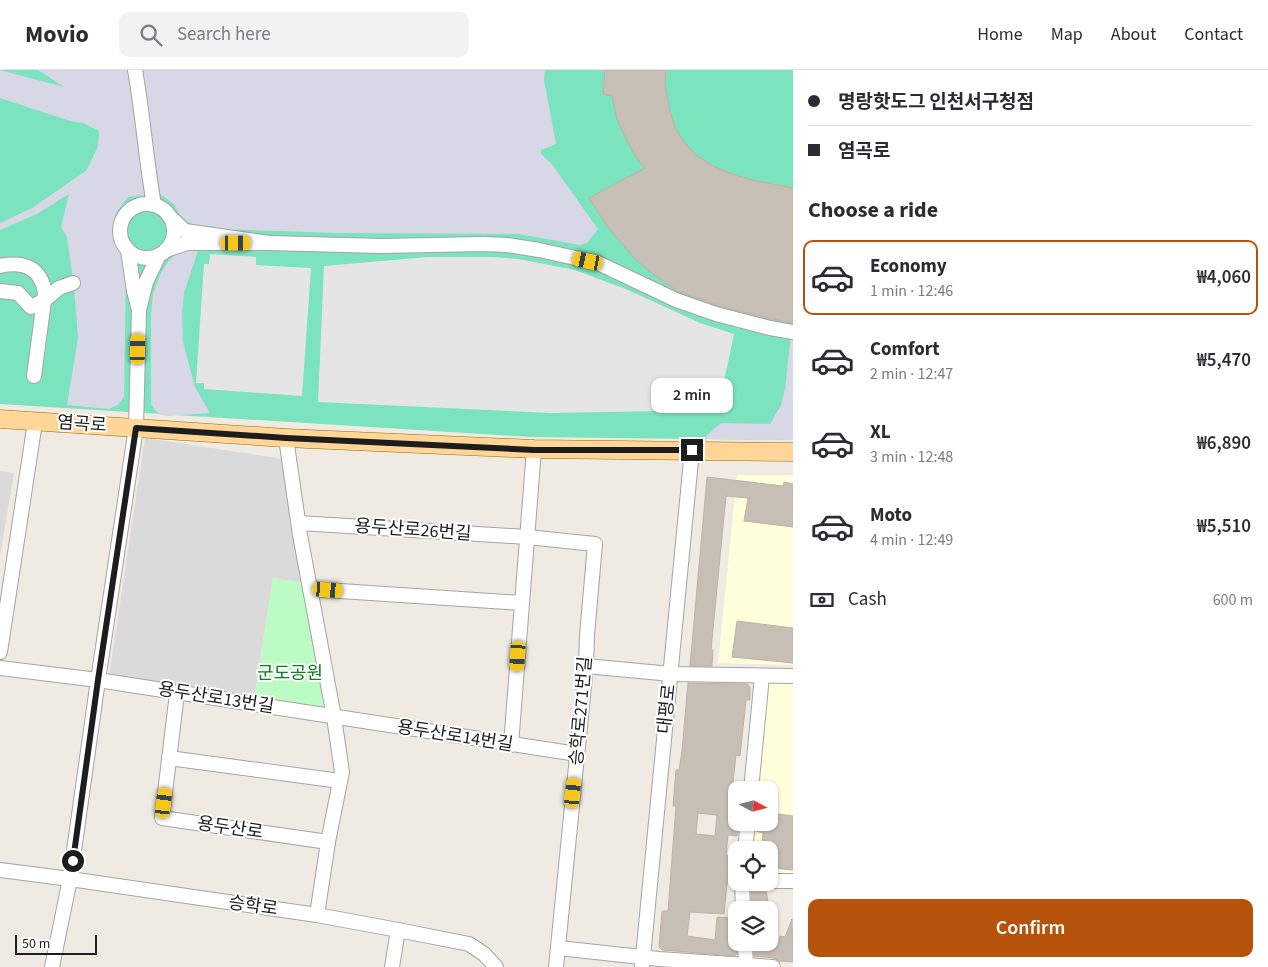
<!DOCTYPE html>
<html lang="en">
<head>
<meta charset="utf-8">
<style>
  :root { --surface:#fff; --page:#f2f2f3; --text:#2b2b33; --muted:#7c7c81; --line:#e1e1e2; --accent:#b45309 }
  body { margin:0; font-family:"Source Sans 3","Noto Sans KR",sans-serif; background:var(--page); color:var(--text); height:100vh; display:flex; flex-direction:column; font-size:19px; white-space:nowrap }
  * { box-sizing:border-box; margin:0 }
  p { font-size:16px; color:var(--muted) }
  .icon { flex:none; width:28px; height:28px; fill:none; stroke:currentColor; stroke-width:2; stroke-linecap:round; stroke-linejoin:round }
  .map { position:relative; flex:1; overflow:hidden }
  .side { display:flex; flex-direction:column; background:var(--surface); width:475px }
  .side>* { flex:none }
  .hud { display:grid; align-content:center; height:110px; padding:0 15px; background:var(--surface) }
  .needle { width:32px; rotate:97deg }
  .tools { position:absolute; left:728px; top:711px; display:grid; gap:10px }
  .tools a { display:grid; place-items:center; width:50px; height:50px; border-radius:10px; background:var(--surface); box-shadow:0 1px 4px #0004; font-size:25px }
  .scale { position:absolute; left:15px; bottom:12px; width:82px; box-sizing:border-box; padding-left:5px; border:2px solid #1d1d1d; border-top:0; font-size:14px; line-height:18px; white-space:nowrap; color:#1d1d1d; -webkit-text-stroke:4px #fff; paint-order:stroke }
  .end { position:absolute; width:22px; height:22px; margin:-11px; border:6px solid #1d1d1d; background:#fff; box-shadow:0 0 0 2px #fff }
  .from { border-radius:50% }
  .bubble { position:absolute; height:35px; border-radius:10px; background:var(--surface); box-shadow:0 1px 4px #0004; font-size:16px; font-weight:600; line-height:35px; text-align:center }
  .car { position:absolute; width:15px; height:30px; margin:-15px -8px; border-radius:6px; box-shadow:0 0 4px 1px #0007; background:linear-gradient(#f5c518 24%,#345 0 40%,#f5c518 0 76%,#345 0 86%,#f5c518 0) }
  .hud b { display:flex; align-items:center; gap:18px; height:48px; font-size:19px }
  .hud b+b { border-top:1px solid var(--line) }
  .hud i { width:12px; height:12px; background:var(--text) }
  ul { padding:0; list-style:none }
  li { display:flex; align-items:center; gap:15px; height:75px; margin:0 10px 8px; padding:0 5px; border:2px solid transparent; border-radius:10px }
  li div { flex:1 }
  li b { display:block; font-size:19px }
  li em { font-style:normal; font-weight:600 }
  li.current { border-color:var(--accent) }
  li>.icon { width:45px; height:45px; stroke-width:1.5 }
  h2 { padding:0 15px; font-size:22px; line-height:60px }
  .pay { display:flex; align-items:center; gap:12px; height:55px; padding:0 15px; font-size:19px }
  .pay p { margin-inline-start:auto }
  .action { display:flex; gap:10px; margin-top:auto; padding:10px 15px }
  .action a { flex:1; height:58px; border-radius:10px; background:var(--accent); color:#fff; font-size:20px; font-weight:600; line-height:58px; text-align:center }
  header { display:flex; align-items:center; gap:30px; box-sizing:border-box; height:70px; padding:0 25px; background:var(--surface); border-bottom:1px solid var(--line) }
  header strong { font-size:24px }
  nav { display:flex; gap:28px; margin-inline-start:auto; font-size:18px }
  .search { width:350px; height:45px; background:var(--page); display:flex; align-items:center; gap:12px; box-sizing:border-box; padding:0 18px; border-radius:10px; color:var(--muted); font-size:19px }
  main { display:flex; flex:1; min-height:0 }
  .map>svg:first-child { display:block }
  .residential { fill:#dbdada }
  .education { fill:#feffdb }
  .park { fill:#bcfcc4 }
  .pitch { fill:#7ce3bf }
  .parking { fill:#e5e5e5 }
  .plaza { fill:#d7d7e5 }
  .building { fill:#c7beb5; stroke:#c1b2a4; fill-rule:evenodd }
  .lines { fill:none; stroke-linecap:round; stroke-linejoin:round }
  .minor-casing { stroke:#a4a4a4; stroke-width:16 }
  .major-casing { stroke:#966b00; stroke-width:19 }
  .minor { stroke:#fff; stroke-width:14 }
  .major { stroke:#ffd697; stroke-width:18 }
  .route { stroke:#1d1d1d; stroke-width:6 }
  .labels { text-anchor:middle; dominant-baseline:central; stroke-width:4; stroke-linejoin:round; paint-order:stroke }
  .street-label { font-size:18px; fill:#1d1d1d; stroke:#fff }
  .park-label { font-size:18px; fill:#068115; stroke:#fff }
</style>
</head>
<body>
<header>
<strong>Movio</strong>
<div class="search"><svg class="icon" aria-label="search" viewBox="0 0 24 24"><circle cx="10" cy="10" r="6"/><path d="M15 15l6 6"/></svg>Search here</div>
<nav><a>Home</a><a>Map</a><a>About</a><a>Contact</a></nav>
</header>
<main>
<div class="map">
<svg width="793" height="897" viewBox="0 0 793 897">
  <rect width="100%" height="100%" fill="#efebe2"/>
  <!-- residential -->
  <g class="residential">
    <polygon points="145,368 284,389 303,513 273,508 254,629 109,606"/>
    <polygon points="0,401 14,403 0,486"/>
  </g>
  <!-- education -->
  <g class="education">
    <polygon points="737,405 793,405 793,595 718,593"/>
    <polygon points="768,612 793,612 793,804 769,804 769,780 750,780 752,753 769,752 769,720 755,720"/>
  </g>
  <!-- park -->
  <polygon class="park" points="273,508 303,513 325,621 322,640 254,629"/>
  <!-- pitch -->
  <polygon class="pitch" points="0,0 793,0 793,370 532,367 0,334"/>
  <!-- parking -->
  <g class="parking">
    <polygon points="210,184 256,187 256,195 311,198 302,326 204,319 204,313 196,313 204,194 209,194"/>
    <polygon points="428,187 493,187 518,189 575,200 628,220 700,253 734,264 718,340 551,343 318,332 324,196"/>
  </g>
  <!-- plaza -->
  <g class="plaza">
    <polygon points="0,0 64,17 38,0 130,0 147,125 128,127 116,143 113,155 113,170 125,189 126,198 124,327 119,334 109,339 67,335 78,268 74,217 67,167 61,157 69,124 37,144 0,160 0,153 32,138 87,100 98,76 99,61 83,53 70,51 0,28"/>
    <polygon points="141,0 545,0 544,10 556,74 541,80 541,84 551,93 598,159 587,173 580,175 519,164 339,163 220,159 198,156 187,152 178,142 174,134 160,124 156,120"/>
    <polygon points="199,178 184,223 182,243 183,272 195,317 210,343 169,346 161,345 155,340 151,334 151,244 153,224 160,205 169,190 178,183"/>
    <polygon points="790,247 793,247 793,370 706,369 706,366 721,353 770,354 781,335 785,319 792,255"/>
  </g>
  <!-- building -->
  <g class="building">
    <polygon points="605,0 666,0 665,15 670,41 675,57 684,72 696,85 715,97 732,104 752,110 793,118 793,253 772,249 719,236 677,221 653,204 635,189 607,156 589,128 645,98 635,86 623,63 617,49 612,26 603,24"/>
    <polygon points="707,407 783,416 784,412 793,414 793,457 744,451 748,428 726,426 711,580 713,580 712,596 690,596"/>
    <polygon points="737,551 793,558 793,593 732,587"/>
    <path d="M688,613L747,614L750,617V630H746L740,686L736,685L732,722H735L732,748L736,749V752H739L737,766L728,765L726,786H730L724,844L690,842L687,866L715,870L717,847L736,848L737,884L735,886L662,880L659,877L662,841H668L676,736H673L676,700H679L682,681ZM698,743L717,745L715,766L696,764Z"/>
    <polygon points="769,743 793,746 793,800 774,798 775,783 769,782 769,780 762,780 763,763 756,761 757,752 769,752"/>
    <polygon points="762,816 766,819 769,840 754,840 752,834 751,818"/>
    <polygon points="792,849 793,892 779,891 774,888 754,886 754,872 779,872 780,866 785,867"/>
  </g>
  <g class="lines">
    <defs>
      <g id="minor">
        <path d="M135,0C143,45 146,90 154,135"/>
        <circle cx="147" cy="161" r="27"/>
        <polyline points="269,173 381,176 484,174 507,175 539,180 598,193 676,230 716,244 770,258 793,262"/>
        <polyline points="128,180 134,221 139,240 146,212 159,185"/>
        <polyline points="166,180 187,173 269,173 185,161 170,147"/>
        <path d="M0,196C23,191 41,197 45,223L34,306"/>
        <polyline points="0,221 18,223 31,237 43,231 59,218 73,213"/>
        <polyline points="286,368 300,465 334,647 342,702 328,772 317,845"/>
        <polyline points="299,453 527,467 595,474 587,565 586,596 556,897"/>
        <polyline points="310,519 522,533"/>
        <polyline points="0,582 35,352"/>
        <polyline points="586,596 671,604 793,606"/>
        <polyline points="0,598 98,610 577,684"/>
        <polyline points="177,623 162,748 328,772"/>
        <polyline points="511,675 534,379"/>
        <polyline points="169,688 340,711"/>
        <polyline points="751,720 762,606"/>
        <polyline points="745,780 748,752"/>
        <polyline points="0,800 70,809 317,845 398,860 469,874 484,884 496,897"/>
        <polyline points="769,811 793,811"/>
        <polyline points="742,812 743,840"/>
        <polyline points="745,872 746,897"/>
        <polyline points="559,878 659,889 773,897"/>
        <polyline points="52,897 70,809 98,610 136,358 139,240"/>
        <polyline points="392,897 398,860"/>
        <polyline points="642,897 692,380"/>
      </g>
      <polyline id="major" points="0,349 286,368 534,379 793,382"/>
    </defs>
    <!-- minor casing -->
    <use href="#minor" class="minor-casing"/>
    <!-- major casing -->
    <use href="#major" class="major-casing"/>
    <!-- minor -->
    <use href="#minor" class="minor"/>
    <!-- major -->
    <use href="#major" class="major"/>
  </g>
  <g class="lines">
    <!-- route -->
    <polyline class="route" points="73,791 98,610 136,358 286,368 534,380 692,380"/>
  </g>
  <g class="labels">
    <!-- street labels -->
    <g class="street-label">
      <text transform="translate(82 354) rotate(4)">염곡로</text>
      <text transform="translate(413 460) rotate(4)">용두산로26번길</text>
      <text transform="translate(216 628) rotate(9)">용두산로13번길</text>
      <text transform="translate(667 639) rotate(-84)">대평로</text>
      <text transform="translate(581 641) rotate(-85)">승학로271번길</text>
      <text transform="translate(455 666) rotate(9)">용두산로14번길</text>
      <text transform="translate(230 758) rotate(8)">용두산로</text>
      <text transform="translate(253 836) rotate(8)">승학로</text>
    </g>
    <!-- park labels -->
    <g class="park-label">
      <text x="290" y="603">군도공원</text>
    </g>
  </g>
</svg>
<div class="tools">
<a><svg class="needle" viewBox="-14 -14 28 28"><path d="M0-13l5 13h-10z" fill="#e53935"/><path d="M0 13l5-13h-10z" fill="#7c7c81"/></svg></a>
<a><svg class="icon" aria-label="locate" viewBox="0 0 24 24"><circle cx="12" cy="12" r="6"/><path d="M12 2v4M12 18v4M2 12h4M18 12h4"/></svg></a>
<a><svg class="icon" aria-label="layers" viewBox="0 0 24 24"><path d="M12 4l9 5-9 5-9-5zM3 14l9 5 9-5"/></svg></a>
</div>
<div class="scale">50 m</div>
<i class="end from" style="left:73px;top:791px"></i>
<i class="end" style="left:692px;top:380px"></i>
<div class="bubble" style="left:651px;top:308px;width:82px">2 min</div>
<i class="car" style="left:236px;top:173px;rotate:90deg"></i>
<i class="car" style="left:588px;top:191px;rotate:282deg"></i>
<i class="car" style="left:138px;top:279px;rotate:1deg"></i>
<i class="car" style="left:328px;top:520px;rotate:94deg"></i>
<i class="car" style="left:518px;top:586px;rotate:184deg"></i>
<i class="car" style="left:573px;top:723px;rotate:6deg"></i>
<i class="car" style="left:164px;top:733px;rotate:7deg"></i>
</div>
<section class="side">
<div class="hud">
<b><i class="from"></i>명랑핫도그 인천서구청점</b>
<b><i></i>염곡로</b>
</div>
<h2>Choose a ride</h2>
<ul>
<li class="current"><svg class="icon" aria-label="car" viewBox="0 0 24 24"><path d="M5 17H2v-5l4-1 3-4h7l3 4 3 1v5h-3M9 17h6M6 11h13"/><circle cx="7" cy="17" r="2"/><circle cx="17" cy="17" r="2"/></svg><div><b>Economy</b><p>1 min · 12:46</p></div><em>₩4,060</em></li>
<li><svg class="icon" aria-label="car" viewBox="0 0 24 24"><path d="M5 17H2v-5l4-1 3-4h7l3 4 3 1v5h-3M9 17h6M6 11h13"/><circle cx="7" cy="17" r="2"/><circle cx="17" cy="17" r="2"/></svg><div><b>Comfort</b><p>2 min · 12:47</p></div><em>₩5,470</em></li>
<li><svg class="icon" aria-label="car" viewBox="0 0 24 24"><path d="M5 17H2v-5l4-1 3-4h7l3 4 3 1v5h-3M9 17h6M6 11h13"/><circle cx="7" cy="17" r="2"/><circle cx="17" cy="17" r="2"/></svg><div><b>XL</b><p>3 min · 12:48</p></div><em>₩6,890</em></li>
<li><svg class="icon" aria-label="car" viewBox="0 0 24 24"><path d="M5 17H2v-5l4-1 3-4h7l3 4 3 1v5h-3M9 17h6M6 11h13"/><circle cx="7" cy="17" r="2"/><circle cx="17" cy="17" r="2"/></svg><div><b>Moto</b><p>4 min · 12:49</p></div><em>₩5,510</em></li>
</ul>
<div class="pay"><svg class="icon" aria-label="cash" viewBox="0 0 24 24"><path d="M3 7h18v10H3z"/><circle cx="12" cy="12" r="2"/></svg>Cash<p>600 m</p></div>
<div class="action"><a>Confirm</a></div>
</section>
</main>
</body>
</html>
